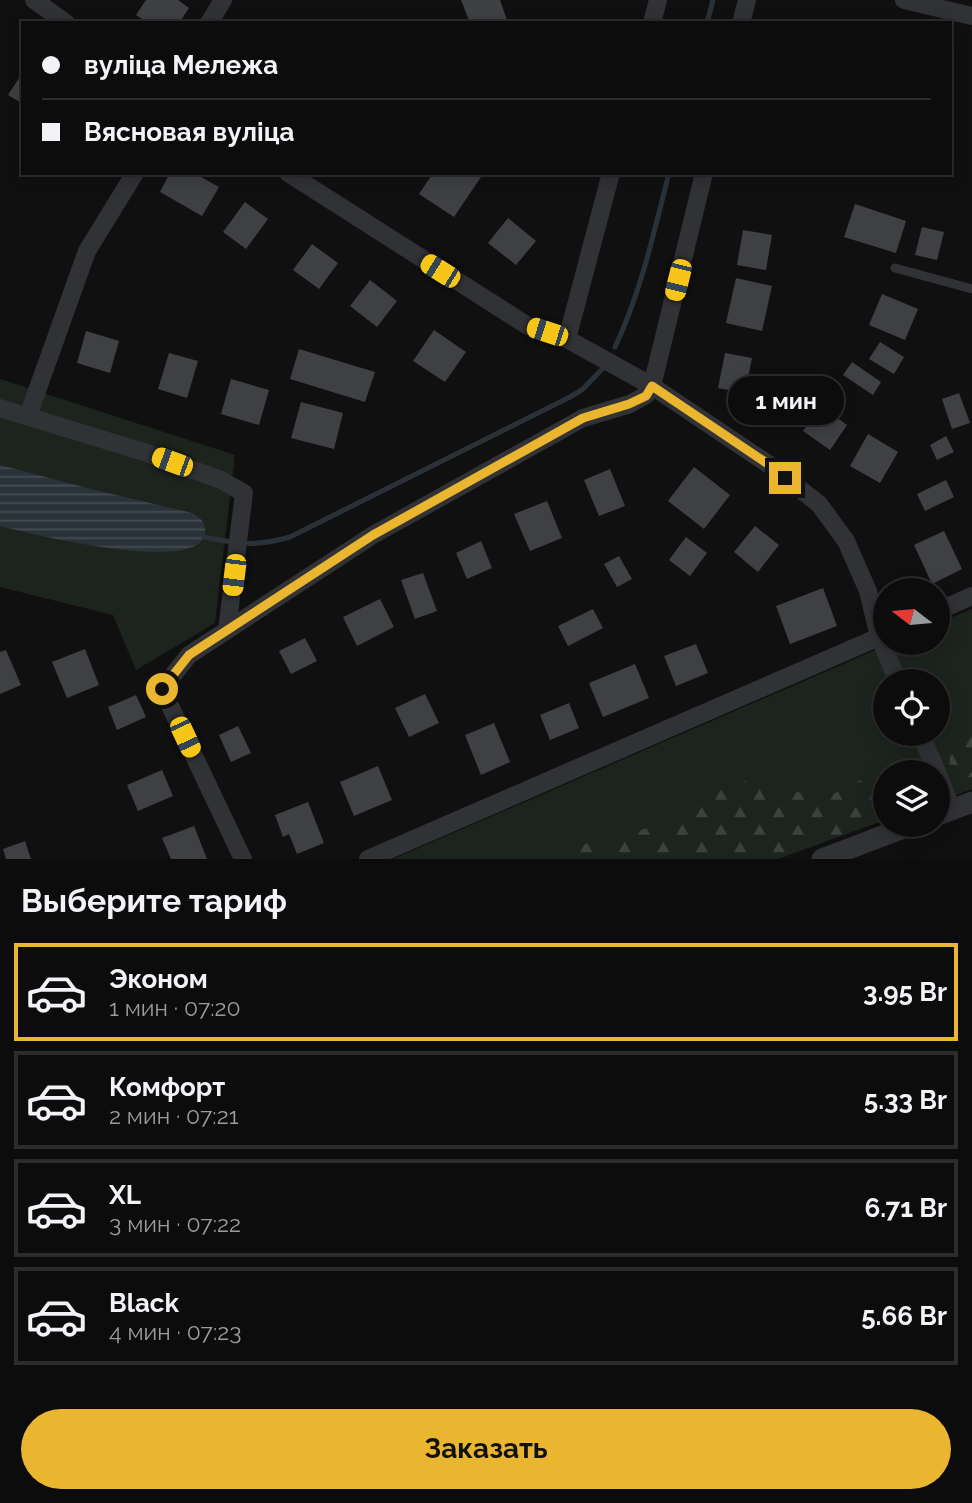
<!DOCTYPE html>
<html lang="ru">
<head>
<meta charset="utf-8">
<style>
  :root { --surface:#0c0c0d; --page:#151516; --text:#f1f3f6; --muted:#9a9b9d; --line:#2c2c2e; --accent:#eab52f }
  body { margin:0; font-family:Raleway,sans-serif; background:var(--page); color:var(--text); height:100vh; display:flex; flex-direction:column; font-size:26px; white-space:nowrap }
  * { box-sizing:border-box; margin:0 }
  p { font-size:23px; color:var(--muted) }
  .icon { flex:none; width:38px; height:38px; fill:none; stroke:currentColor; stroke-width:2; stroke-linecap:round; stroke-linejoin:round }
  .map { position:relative; height:859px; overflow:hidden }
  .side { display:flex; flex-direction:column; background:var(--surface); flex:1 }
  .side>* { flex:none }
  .top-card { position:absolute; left:21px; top:21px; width:931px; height:154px; border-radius:0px; box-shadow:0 4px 18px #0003,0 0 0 2px var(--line); display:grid; align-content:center; height:154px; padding:0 21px; background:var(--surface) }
  .needle { width:46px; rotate:286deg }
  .tools { position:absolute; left:873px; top:578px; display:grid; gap:14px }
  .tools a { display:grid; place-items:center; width:77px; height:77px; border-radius:50%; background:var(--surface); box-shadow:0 4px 18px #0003,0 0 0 2px var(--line); font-size:35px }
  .end { position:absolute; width:32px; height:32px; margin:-16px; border:9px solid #eab52f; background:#111; box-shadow:0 0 0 4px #111 }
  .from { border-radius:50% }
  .bubble { position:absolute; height:49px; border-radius:24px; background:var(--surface); box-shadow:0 4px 18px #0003,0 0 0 2px var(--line); font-size:23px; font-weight:700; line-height:49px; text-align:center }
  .car { position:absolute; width:21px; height:42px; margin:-21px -10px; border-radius:9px; box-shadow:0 0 5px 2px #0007; background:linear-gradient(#f5c518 24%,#345 0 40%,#f5c518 0 76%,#345 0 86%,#f5c518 0) }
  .top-card b { display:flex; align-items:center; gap:24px; height:66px; font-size:26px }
  .top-card b+b { border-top:2px solid var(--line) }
  .top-card i { width:18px; height:18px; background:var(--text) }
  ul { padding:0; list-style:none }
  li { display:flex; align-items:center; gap:21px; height:98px; margin:0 14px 10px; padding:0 7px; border:4px solid var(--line); border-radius:0px }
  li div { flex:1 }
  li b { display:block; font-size:26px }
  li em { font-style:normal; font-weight:700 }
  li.on { border-color:var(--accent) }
  li>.icon { width:63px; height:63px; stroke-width:1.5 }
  h2 { padding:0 21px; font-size:32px; line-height:84px }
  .button { display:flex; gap:14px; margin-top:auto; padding:14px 21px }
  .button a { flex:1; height:80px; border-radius:42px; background:var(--accent); color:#111; font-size:28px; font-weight:700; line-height:80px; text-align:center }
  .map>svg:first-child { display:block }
  .grass { fill:#1d241e; fill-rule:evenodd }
  .forest { fill:url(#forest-firs) }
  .water { fill:url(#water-rules) }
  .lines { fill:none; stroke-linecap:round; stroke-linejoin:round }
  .stream { stroke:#2a3239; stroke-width:5 }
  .building { fill:#3f4044 }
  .service { stroke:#313236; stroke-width:9 }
  .minor { stroke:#313236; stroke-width:18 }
  .tertiary { stroke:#313236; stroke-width:21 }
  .route { stroke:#eab52f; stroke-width:9 }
</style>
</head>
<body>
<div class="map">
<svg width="972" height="859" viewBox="0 0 972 859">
  <defs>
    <pattern id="forest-firs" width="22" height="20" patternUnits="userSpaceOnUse" patternTransform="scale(1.75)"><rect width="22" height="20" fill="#1d241e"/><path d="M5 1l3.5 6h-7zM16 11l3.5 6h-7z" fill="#3b413c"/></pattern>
    <pattern id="water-rules" width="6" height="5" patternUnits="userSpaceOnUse" patternTransform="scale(1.75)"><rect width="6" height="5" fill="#2a3239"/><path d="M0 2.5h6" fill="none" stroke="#464d53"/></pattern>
  </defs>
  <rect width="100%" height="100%" fill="#101011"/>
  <!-- grass -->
  <g class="grass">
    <polygon points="0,379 235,455 215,623 136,670 113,615 0,587"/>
    <path d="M972,609V789L938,802V772H886L885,820L778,859H393L894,642H938V623ZM886,681H938V733H886Z"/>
  </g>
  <!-- forest -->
  <g class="forest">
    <path d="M972,735V777C963,780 957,778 950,772C948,750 953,743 972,735Z"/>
    <path d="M898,761C909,761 914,761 919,772H886L885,818L774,859H561C569,853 579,846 589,843C604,838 620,837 636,832C654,826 672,817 690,807C711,796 733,780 759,780C780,780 798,798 820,796C849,794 871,769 898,761Z"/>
  </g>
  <!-- water -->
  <path class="water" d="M0,465L87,488L192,513C198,516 204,520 205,528C213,580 24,532 0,526Z"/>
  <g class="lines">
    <!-- stream -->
    <g class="stream">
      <polyline points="707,23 713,0"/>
      <path d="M615,347C641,292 654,232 669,173"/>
      <path d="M204,537C238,544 256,547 290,537L570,397L583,389L603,368"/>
    </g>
  </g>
  <!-- building -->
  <g class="building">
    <polygon points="146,0 178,0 189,8 179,23 148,23 136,15"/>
    <polygon points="461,0 500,0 508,23 470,23"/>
    <polygon points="23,72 23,104 8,95"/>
    <polygon points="170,173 194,173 219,187 202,216 160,192"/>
    <polygon points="433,173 475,173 481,177 454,217 419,194"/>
    <polygon points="245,202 268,219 246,249 223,232"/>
    <polygon points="855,204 906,221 896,253 844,237"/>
    <polygon points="508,218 536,241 516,265 488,243"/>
    <polygon points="922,227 944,232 937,260 915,255"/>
    <polygon points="743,230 772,235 766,270 737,265"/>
    <polygon points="312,244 338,263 319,289 293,270"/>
    <polygon points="736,278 772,286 762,331 726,323"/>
    <polygon points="370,280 397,301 377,327 350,306"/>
    <polygon points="882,294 918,309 905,340 869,325"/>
    <polygon points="434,330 466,352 445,382 413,361"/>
    <polygon points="86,331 119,341 110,373 77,363"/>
    <polygon points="880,342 904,357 894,374 869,359"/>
    <polygon points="299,349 375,372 365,402 290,379"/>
    <polygon points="169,353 198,361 187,398 158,389"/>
    <polygon points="725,353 752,358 745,393 718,388"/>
    <polygon points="852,362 881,382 873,395 843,375"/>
    <polygon points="231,379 269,390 259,425 221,414"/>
    <polygon points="959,393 970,423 952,429 942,399"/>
    <polygon points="301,402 343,413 334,449 291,438"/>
    <polygon points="821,406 847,425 830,450 803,431"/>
    <polygon points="868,434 898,452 880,483 850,466"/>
    <polygon points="946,436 954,452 937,460 930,445"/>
    <polygon points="694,467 730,495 704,529 668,501"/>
    <polygon points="610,469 625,506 599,516 584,480"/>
    <polygon points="946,480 954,497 925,511 917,494"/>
    <polygon points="547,501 562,538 530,551 514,514"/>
    <polygon points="755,526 779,545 758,572 734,552"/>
    <polygon points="944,531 962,569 932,584 914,545"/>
    <polygon points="686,537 707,553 690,576 669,560"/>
    <polygon points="481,541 492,568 467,579 456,553"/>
    <polygon points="619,556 632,579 617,587 604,564"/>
    <polygon points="423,573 437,611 415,619 401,580"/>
    <polygon points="823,588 837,626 790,644 776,606"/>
    <polygon points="380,599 394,627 357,646 343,617"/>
    <polygon points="593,609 603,628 568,646 558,626"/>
    <polygon points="305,638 317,661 291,674 279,651"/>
    <polygon points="696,644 708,673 676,686 664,656"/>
    <polygon points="85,649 99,685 67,698 52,662"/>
    <polygon points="6,650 21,685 0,694 0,652"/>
    <polygon points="635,664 649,698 603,717 589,683"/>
    <polygon points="425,694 439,723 409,737 395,708"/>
    <polygon points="136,695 146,717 117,730 108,707"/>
    <polygon points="569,703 579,728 550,740 540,715"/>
    <polygon points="494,723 510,762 481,775 465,735"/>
    <polygon points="238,726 251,753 231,762 219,735"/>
    <polygon points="378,766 392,800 354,816 340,782"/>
    <polygon points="162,770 173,796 138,811 127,785"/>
    <polygon points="308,802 324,843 297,854 289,834 283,837 275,815"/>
    <polygon points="194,826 207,859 171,859 162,838"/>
    <polygon points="25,841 31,859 6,859 3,849"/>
  </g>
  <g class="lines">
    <!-- service -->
    <polyline class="service" points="895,268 972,289"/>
    <!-- minor -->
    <g class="minor">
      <polyline points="34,0 66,23"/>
      <polyline points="904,0 972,16"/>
      <polyline points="209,23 223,0"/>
      <polyline points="652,23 658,0"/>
      <polyline points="741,23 747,0"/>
      <polyline points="288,173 528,326 567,339 652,386 768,464 819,504 846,541 868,591 879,637 898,681"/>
      <polyline points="567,339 611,173"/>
      <polyline points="0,408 147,453 221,480 244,493 227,630"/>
      <polyline points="28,416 87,251 135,173"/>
      <polyline points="938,611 972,596"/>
      <polyline points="920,733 937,772"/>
      <polyline points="938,775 952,809"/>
      <polyline points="243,859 162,689 189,655 373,535 583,418 630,404 646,395 652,386 704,173"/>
      <polyline points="368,859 886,634"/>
    </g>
    <!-- tertiary -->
    <g class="tertiary">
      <polyline points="938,815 972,802"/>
      <polyline points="822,859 914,824"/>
    </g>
  </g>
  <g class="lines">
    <!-- route -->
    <polyline class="route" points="162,689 189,655 373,535 583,418 629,404 646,396 652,386 768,464 785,478"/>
  </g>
</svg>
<div class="tools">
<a><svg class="needle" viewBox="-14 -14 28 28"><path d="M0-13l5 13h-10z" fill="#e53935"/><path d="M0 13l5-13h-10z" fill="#9a9b9d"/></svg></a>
<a><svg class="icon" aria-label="locate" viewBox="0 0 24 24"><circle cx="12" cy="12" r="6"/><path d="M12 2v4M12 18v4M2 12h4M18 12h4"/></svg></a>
<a><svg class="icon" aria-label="layers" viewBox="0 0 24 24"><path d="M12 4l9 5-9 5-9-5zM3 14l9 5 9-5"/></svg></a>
</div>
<i class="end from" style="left:162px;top:689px"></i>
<i class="end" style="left:785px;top:478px"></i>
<div class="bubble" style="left:728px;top:376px;width:116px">1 мин</div>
<i class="car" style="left:440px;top:271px;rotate:302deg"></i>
<i class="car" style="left:678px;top:280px;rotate:194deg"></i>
<i class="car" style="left:547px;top:332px;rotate:288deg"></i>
<i class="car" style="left:172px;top:462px;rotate:290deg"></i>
<i class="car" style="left:234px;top:575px;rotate:187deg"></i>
<i class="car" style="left:185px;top:737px;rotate:155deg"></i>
<div class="top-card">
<b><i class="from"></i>вуліца Мележа</b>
<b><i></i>Вясновая вуліца</b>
</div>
</div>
<section class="side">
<h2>Выберите тариф</h2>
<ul>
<li class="on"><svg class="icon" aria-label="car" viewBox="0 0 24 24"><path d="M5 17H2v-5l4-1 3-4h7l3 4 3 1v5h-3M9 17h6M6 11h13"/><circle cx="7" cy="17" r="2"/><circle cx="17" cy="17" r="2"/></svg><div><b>Эконом</b><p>1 мин · 07:20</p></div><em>3.95 Br</em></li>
<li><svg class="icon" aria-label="car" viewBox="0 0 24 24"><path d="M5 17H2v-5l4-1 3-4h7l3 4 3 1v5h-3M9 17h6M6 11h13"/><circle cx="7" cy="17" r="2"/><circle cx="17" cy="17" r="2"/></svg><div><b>Комфорт</b><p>2 мин · 07:21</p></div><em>5.33 Br</em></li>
<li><svg class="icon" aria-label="car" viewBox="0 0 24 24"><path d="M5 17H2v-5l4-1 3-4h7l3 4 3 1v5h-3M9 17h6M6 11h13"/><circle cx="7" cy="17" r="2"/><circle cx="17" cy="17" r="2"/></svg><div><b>XL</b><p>3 мин · 07:22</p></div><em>6.71 Br</em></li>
<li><svg class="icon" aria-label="car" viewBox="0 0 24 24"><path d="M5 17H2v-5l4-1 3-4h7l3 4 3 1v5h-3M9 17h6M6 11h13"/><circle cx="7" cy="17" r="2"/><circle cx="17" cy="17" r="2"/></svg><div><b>Black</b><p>4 мин · 07:23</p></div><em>5.66 Br</em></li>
</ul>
<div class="button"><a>Заказать</a></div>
</section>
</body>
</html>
